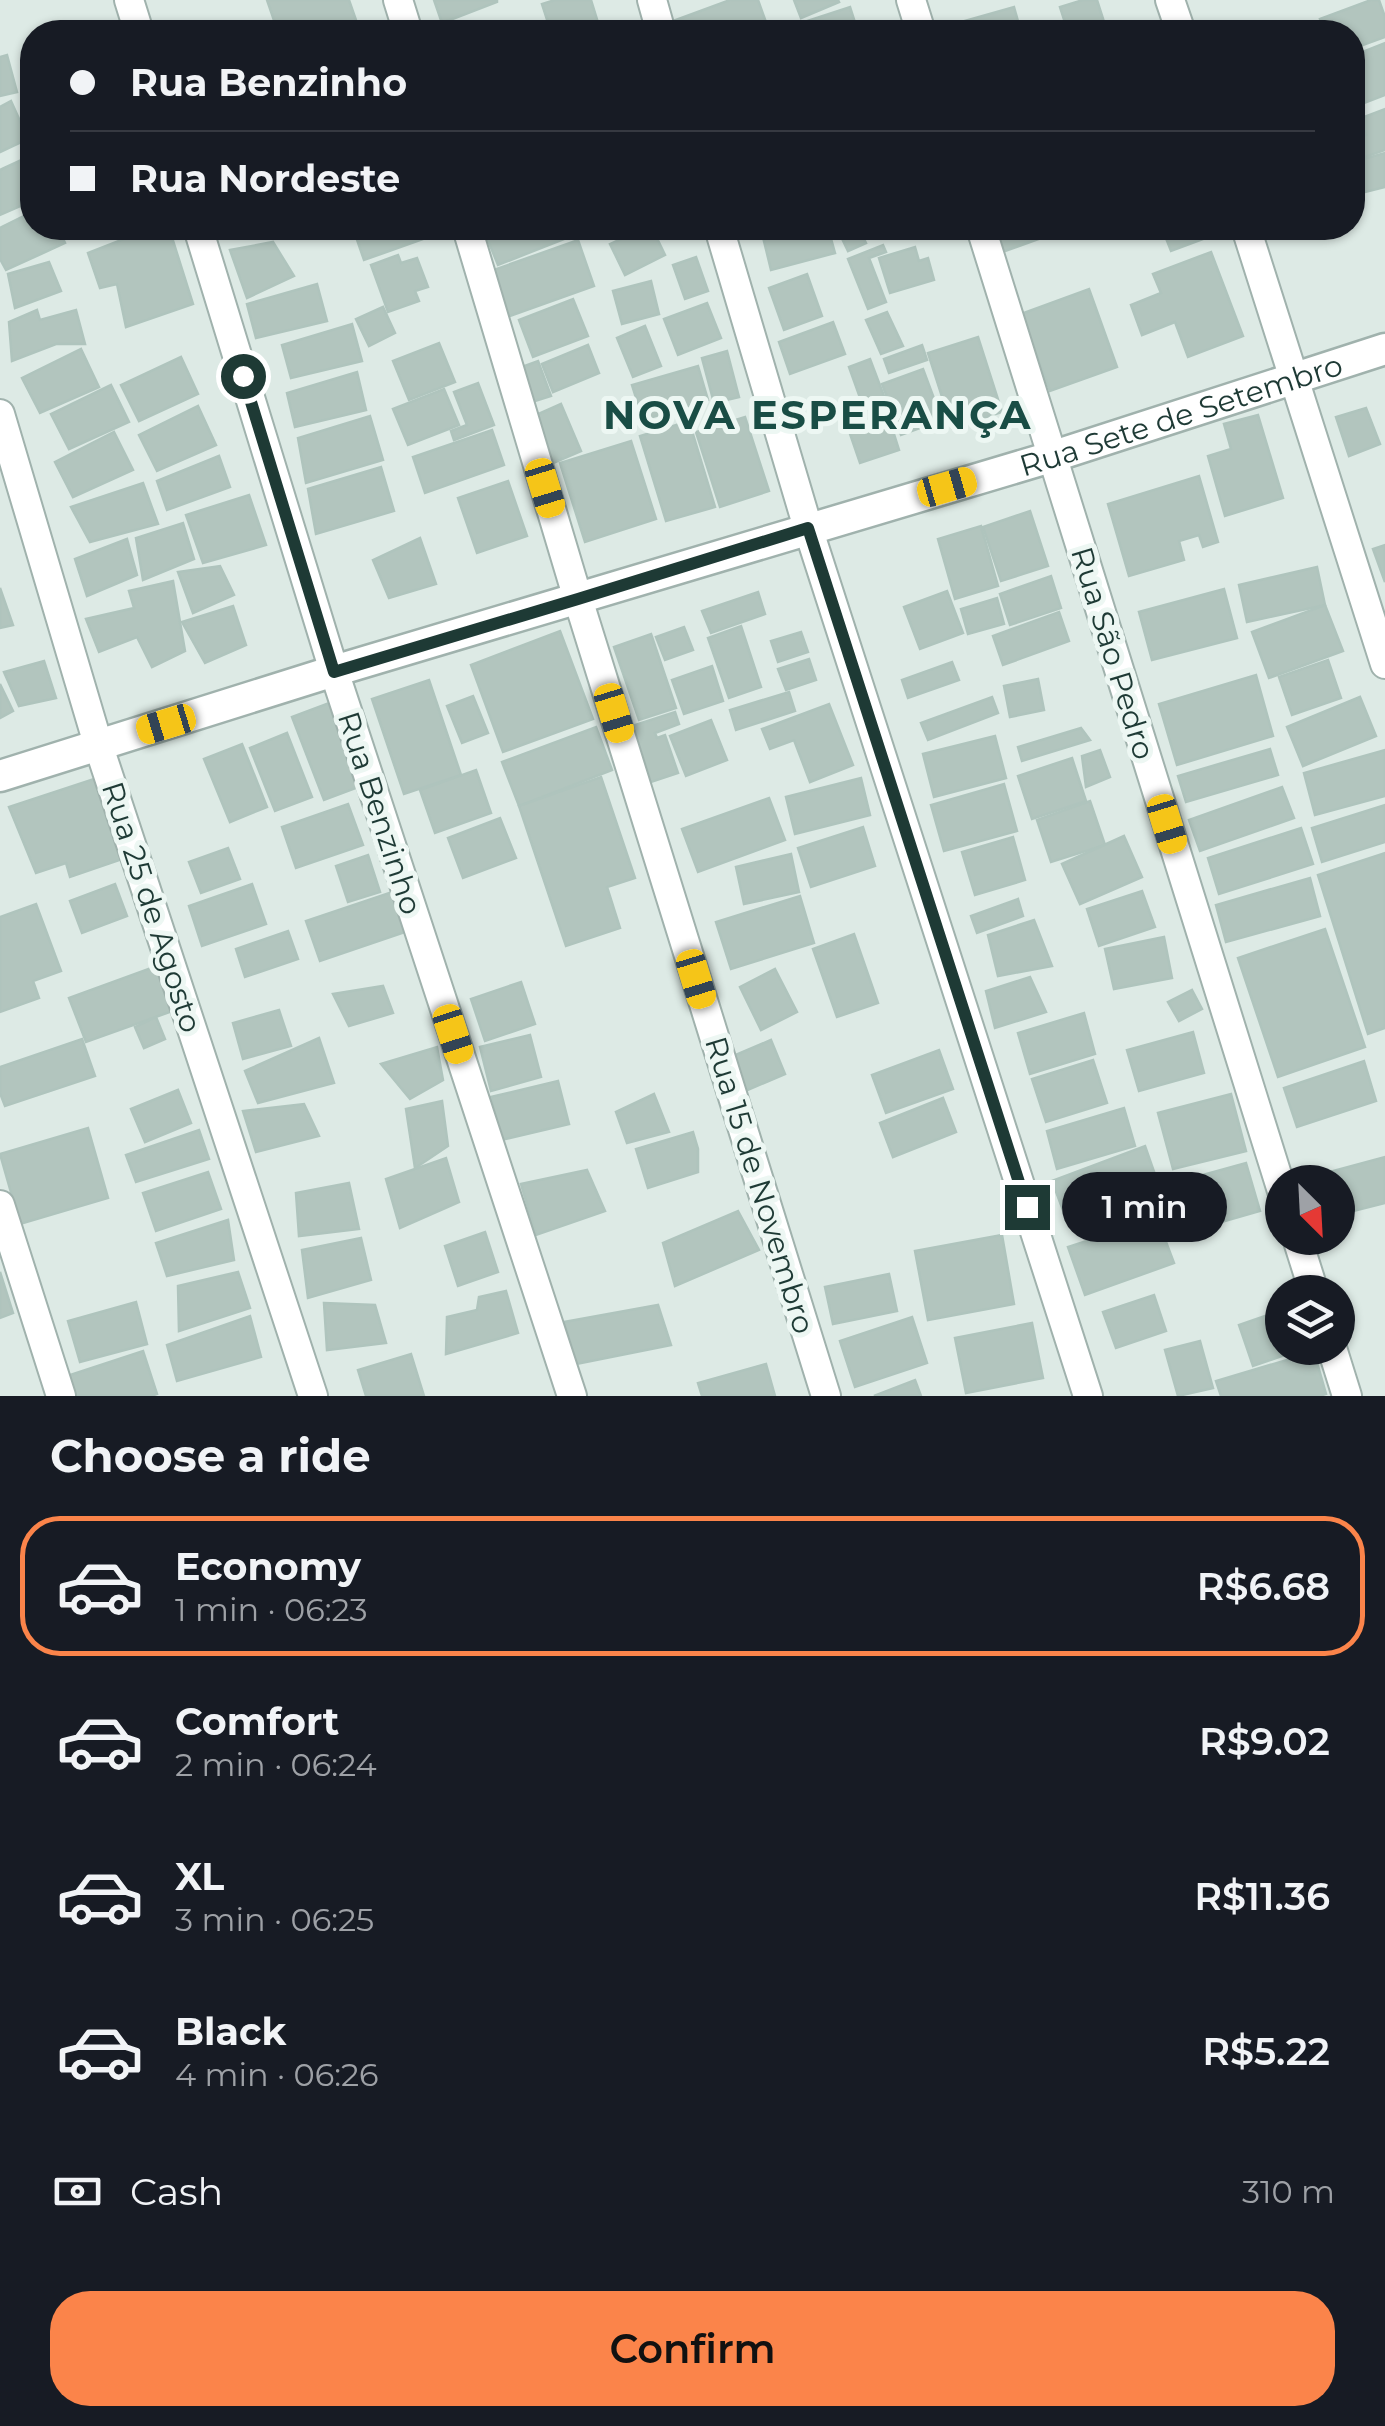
<!DOCTYPE html>
<html lang="en">
<head>
<meta charset="utf-8">
<style>
  :root { --surface:#171b24; --page:#242831; --text:#f1f3f6; --muted:#9ea1a6; --line:#363941; --accent:#fb844a }
  body { margin:0; font-family:Montserrat,sans-serif; background:var(--page); color:var(--text); height:100vh; display:flex; flex-direction:column; font-size:38px; white-space:nowrap }
  * { box-sizing:border-box; margin:0 }
  p { font-size:32px; color:var(--muted) }
  .icon { flex:none; width:55px; height:55px; fill:none; stroke:currentColor; stroke-width:2; stroke-linecap:round; stroke-linejoin:round }
  .map { position:relative; height:1396px; overflow:hidden }
  .drawer { display:flex; flex-direction:column; background:var(--surface); flex:1 }
  .drawer>* { flex:none }
  .banner { position:absolute; left:20px; top:20px; width:1345px; height:220px; border-radius:40px; box-shadow:0 2px 8px #0004; display:grid; align-content:center; height:220px; padding:0 50px; background:var(--surface) }
  .needle { width:65px; rotate:156deg }
  .fabs { position:absolute; left:1265px; top:1165px; display:grid; gap:20px }
  .fabs a { display:grid; place-items:center; width:90px; height:90px; border-radius:50%; background:var(--surface); box-shadow:0 2px 8px #0004; font-size:50px }
  .end { position:absolute; width:45px; height:45px; margin:-22px; border:12px solid #1e3a35; background:#fff; box-shadow:0 0 0 5px #fff }
  .from { border-radius:50% }
  .bubble { position:absolute; height:70px; border-radius:35px; background:var(--surface); box-shadow:0 2px 8px #0004; font-size:32px; font-weight:600; line-height:70px; text-align:center }
  .car { position:absolute; width:30px; height:60px; margin:-30px -15px; border-radius:12px; box-shadow:0 0 8px 2px #0007; background:linear-gradient(#f5c518 24%,#345 0 40%,#f5c518 0 76%,#345 0 86%,#f5c518 0) }
  .banner b { display:flex; align-items:center; gap:35px; height:95px; font-size:38px }
  .banner b+b { border-top:2px solid var(--line) }
  .banner i { width:25px; height:25px; background:var(--text) }
  ul { padding:0; list-style:none }
  li { display:flex; align-items:center; gap:30px; height:140px; margin:0 20px 15px; padding:0 30px; border:5px solid transparent; border-radius:40px }
  li div { flex:1 }
  li b { display:block; font-size:38px }
  li em { font-style:normal; font-weight:600 }
  li.on { border-color:var(--accent) }
  li>.icon { width:90px; height:90px; stroke-width:1.5 }
  h2 { padding:0 50px; font-size:45px; line-height:120px }
  .pay { display:flex; align-items:center; gap:25px; height:110px; padding:0 50px; font-size:38px }
  .pay p { margin-inline-start:auto }
  .action { display:flex; gap:20px; margin-top:auto; padding:20px 50px }
  .action a { flex:1; height:115px; border-radius:40px; background:var(--accent); color:#111; font-size:40px; font-weight:600; line-height:115px; text-align:center }
  .map>svg:first-child { display:block }
  .building { fill:#b2c5be; stroke:#afc4bd; stroke-width:2.5 }
  .lines { fill:none; stroke-linecap:round; stroke-linejoin:round }
  .minor-casing { stroke:#a0b2ad; stroke-width:32 }
  .tertiary-casing { stroke:#a0b2ad; stroke-width:35 }
  .minor { stroke:#fff; stroke-width:28 }
  .tertiary { stroke:#fff; stroke-width:30 }
  .route { stroke:#1e3a35; stroke-width:12 }
  .labels { text-anchor:middle; dominant-baseline:central; stroke-width:10; stroke-linejoin:round; paint-order:stroke }
  .street-label { font-size:30px; fill:#1e3a35; stroke:#edf7f3 }
  .district-label { font-size:40px; font-weight:bold; letter-spacing:2.5px; fill:#194d45; stroke:#edf7f3 }
</style>
</head>
<body>
<div class="map">
<svg width="1385" height="1396" viewBox="0 0 1385 1396">
  <rect width="100%" height="100%" fill="#ddeae5"/>
  <!-- building -->
  <g class="building">
    <polygon points="267,0 349,0 357,23 328,32 278,32"/>
    <polygon points="434,0 497,0 497,2 442,23"/>
    <polygon points="555,0 591,0 599,26 577,32 551,32 542,4"/>
    <polygon points="730,0 758,0 767,25 748,32 669,32 665,24"/>
    <polygon points="794,0 838,0 839,2 801,18"/>
    <polygon points="1083,0 1097,0 1106,28 1090,32 1068,32 1060,7"/>
    <polygon points="1371,0 1379,0 1385,17 1385,37 1352,49 1352,32 1325,32 1320,19"/>
    <polygon points="850,7 858,32 801,32 798,24"/>
    <polygon points="1014,7 1021,32 933,32 933,30"/>
    <polygon points="622,22 625,32 590,32"/>
    <polygon points="1306,23 1309,32 1277,32"/>
    <polygon points="1385,43 1385,95 1359,105 1352,89 1352,56"/>
    <polygon points="32,51 32,87 23,54"/>
    <polygon points="7,55 17,92 0,96 0,57"/>
    <polygon points="11,101 28,139 0,152 0,107"/>
    <polygon points="1385,109 1385,150 1362,158 1355,139 1366,135 1359,119"/>
    <polygon points="1385,153 1385,187 1361,193 1352,162"/>
    <polygon points="28,157 32,166 32,201 0,215 0,170"/>
    <polygon points="32,212 32,228 58,228 65,243 6,270 0,259 0,228"/>
    <polygon points="94,228 124,228 100,238"/>
    <polygon points="152,228 169,228 193,304 126,327 117,284 100,288 88,253"/>
    <polygon points="223,228 260,228 225,236"/>
    <polygon points="353,228 439,228 440,233 364,260"/>
    <polygon points="483,228 565,228 569,237 498,265"/>
    <polygon points="645,228 652,228 665,255 625,275 610,244"/>
    <polygon points="783,228 828,228 835,253 771,270 762,233"/>
    <polygon points="837,228 859,228 866,243 848,251"/>
    <polygon points="988,228 1040,228 1044,237 997,254"/>
    <polygon points="1162,228 1199,228 1203,239 1171,251"/>
    <polygon points="578,240 594,286 507,317 491,271"/>
    <polygon points="273,242 294,276 247,298 230,250"/>
    <polygon points="883,245 886,252 869,258 886,302 868,309 848,259"/>
    <polygon points="915,247 919,261 928,258 934,280 890,293 879,258"/>
    <polygon points="1211,252 1243,336 1188,357 1175,322 1142,335 1131,305 1161,293 1153,274"/>
    <polygon points="398,255 401,263 417,258 428,287 415,291 419,301 388,312 371,265"/>
    <polygon points="696,257 708,291 685,299 673,265"/>
    <polygon points="49,262 61,291 15,308 8,274"/>
    <polygon points="807,274 822,316 784,330 769,288"/>
    <polygon points="651,281 659,314 622,324 613,291"/>
    <polygon points="317,284 327,321 256,338 247,304"/>
    <polygon points="1089,289 1117,367 1050,391 1021,314"/>
    <polygon points="573,299 588,336 533,357 519,320"/>
    <polygon points="707,303 721,338 678,355 664,319"/>
    <polygon points="383,307 395,333 369,346 356,319"/>
    <polygon points="37,310 40,320 76,310 85,344 56,344 12,361 9,322"/>
    <polygon points="887,312 903,346 881,354 866,320"/>
    <polygon points="833,322 845,354 790,374 779,342"/>
    <polygon points="352,324 362,361 291,378 282,345"/>
    <polygon points="645,326 661,366 633,377 617,338"/>
    <polygon points="978,337 1002,412 952,428 928,353"/>
    <polygon points="439,343 455,382 409,400 393,361"/>
    <polygon points="588,345 599,373 553,392 542,364"/>
    <polygon points="922,345 927,360 889,373 884,359"/>
    <polygon points="81,349 99,387 40,413 22,378"/>
    <polygon points="727,351 739,397 714,403 702,358"/>
    <polygon points="181,357 198,394 139,421 121,385"/>
    <polygon points="870,359 890,412 846,428 841,415 863,406 849,367"/>
    <polygon points="538,361 551,396 532,402 519,368"/>
    <polygon points="698,366 708,400 643,420 632,385"/>
    <polygon points="923,369 942,420 901,435 882,384"/>
    <polygon points="357,372 366,410 295,427 287,393"/>
    <polygon points="478,383 494,425 454,440 451,431 467,425 454,392"/>
    <polygon points="111,385 129,422 69,449 51,414"/>
    <polygon points="444,389 459,425 408,445 393,409"/>
    <polygon points="561,404 581,451 553,463 534,416"/>
    <polygon points="198,406 216,445 157,471 139,435"/>
    <polygon points="1366,408 1380,444 1349,456 1336,417"/>
    <polygon points="888,415 899,450 860,463 848,428"/>
    <polygon points="1258,415 1283,498 1225,516 1208,456 1231,449 1224,424"/>
    <polygon points="370,416 383,460 306,483 298,438"/>
    <polygon points="745,417 769,491 720,507 696,432"/>
    <polygon points="689,421 715,507 666,521 640,436"/>
    <polygon points="492,430 504,465 425,493 413,457"/>
    <polygon points="114,432 133,470 73,497 55,462"/>
    <polygon points="631,441 656,519 585,542 560,463"/>
    <polygon points="219,456 230,487 167,510 157,481"/>
    <polygon points="381,467 394,511 316,534 308,489"/>
    <polygon points="1199,476 1218,542 1203,547 1199,535 1179,541 1184,560 1129,576 1108,504"/>
    <polygon points="508,481 527,536 477,553 458,498"/>
    <polygon points="143,483 158,524 90,542 71,507"/>
    <polygon points="249,495 266,545 203,563 186,515"/>
    <polygon points="1030,511 1048,566 1001,581 983,527"/>
    <polygon points="183,523 194,559 143,580 136,538"/>
    <polygon points="981,526 998,586 955,599 938,539"/>
    <polygon points="420,538 436,584 389,598 373,560"/>
    <polygon points="127,539 137,575 87,596 75,559"/>
    <polygon points="1385,545 1385,582 1373,549"/>
    <polygon points="220,566 234,595 193,613 178,572"/>
    <polygon points="1317,567 1325,605 1247,622 1239,585"/>
    <polygon points="1051,576 1061,608 1010,625 1000,594"/>
    <polygon points="173,581 185,651 152,667 137,637 99,652 86,619 134,608 129,591"/>
    <polygon points="0,588 13,625 0,628"/>
    <polygon points="1224,589 1237,638 1152,660 1139,612"/>
    <polygon points="947,591 963,633 920,649 904,607"/>
    <polygon points="758,592 765,614 711,633 702,611"/>
    <polygon points="997,598 1004,624 968,634 961,609"/>
    <polygon points="1325,605 1343,651 1269,678 1252,632"/>
    <polygon points="233,606 246,645 205,663 182,622"/>
    <polygon points="1059,612 1069,641 1003,665 993,636"/>
    <polygon points="741,626 761,687 729,698 708,638"/>
    <polygon points="684,627 693,650 665,660 656,637"/>
    <polygon points="560,631 593,719 503,752 471,665"/>
    <polygon points="801,632 808,652 778,662 771,641"/>
    <polygon points="651,634 676,708 639,720 614,647"/>
    <polygon points="809,659 816,680 786,690 778,669"/>
    <polygon points="1328,660 1341,698 1292,715 1279,677"/>
    <polygon points="44,661 56,698 19,706 4,672"/>
    <polygon points="952,662 959,680 908,698 902,680"/>
    <polygon points="712,666 723,701 684,714 672,680"/>
    <polygon points="1256,675 1273,736 1177,765 1159,704"/>
    <polygon points="1038,679 1044,710 1010,717 1004,686"/>
    <polygon points="429,680 461,775 404,794 372,699"/>
    <polygon points="0,684 13,711 0,718"/>
    <polygon points="789,692 795,711 736,730 730,710"/>
    <polygon points="473,696 488,733 462,743 447,706"/>
    <polygon points="992,697 998,713 928,740 921,723"/>
    <polygon points="1360,697 1376,736 1303,766 1287,727"/>
    <polygon points="329,703 361,786 324,800 292,717"/>
    <polygon points="829,704 853,765 810,782 794,740 770,749 762,729"/>
    <polygon points="675,712 679,724 655,733 657,738 665,735 678,773 651,782 632,726"/>
    <polygon points="711,720 727,760 686,776 670,736"/>
    <polygon points="596,727 612,770 519,806 502,762"/>
    <polygon points="1081,728 1090,740 1022,761 1018,747"/>
    <polygon points="287,733 312,797 275,811 250,748"/>
    <polygon points="995,736 1006,778 934,797 923,754"/>
    <polygon points="242,744 267,807 230,822 204,759"/>
    <polygon points="1270,749 1278,775 1186,802 1178,776"/>
    <polygon points="1100,750 1110,777 1086,787 1082,756"/>
    <polygon points="1385,750 1385,796 1315,815 1304,773"/>
    <polygon points="1072,758 1086,801 1032,819 1018,776"/>
    <polygon points="476,770 491,813 435,833 420,790"/>
    <polygon points="103,776 131,856 70,877 66,863 36,873 9,807"/>
    <polygon points="601,777 635,878 607,887 620,928 566,946 519,806"/>
    <polygon points="861,778 870,815 795,834 786,797"/>
    <polygon points="1004,784 1017,831 944,851 931,805"/>
    <polygon points="1282,787 1294,818 1200,851 1189,820"/>
    <polygon points="769,798 785,840 698,872 682,829"/>
    <polygon points="1090,801 1105,845 1051,862 1037,820"/>
    <polygon points="348,804 363,845 296,868 282,827"/>
    <polygon points="1385,805 1385,842 1322,862 1312,828"/>
    <polygon points="500,818 516,858 463,878 448,838"/>
    <polygon points="863,827 875,866 811,887 798,848"/>
    <polygon points="1301,828 1313,864 1219,894 1208,858"/>
    <polygon points="1124,836 1142,877 1080,904 1062,864"/>
    <polygon points="1013,837 1025,880 975,895 962,852"/>
    <polygon points="228,848 240,879 201,893 189,862"/>
    <polygon points="1385,853 1385,1028 1368,1034 1318,875"/>
    <polygon points="791,854 799,892 744,904 736,867"/>
    <polygon points="368,855 380,892 348,902 336,866"/>
    <polygon points="1310,878 1320,916 1226,942 1216,905"/>
    <polygon points="115,884 127,916 82,933 70,901"/>
    <polygon points="252,884 266,924 202,946 189,906"/>
    <polygon points="398,890 411,930 320,961 306,921"/>
    <polygon points="1142,891 1155,927 1099,946 1087,909"/>
    <polygon points="800,896 814,943 731,969 716,922"/>
    <polygon points="1018,899 1023,916 977,933 971,916"/>
    <polygon points="36,904 61,971 33,981 39,998 0,1012 0,917"/>
    <polygon points="1034,920 1052,966 998,976 988,935"/>
    <polygon points="1325,929 1365,1047 1278,1077 1238,958"/>
    <polygon points="288,931 298,959 245,977 236,949"/>
    <polygon points="854,934 878,1003 837,1017 813,949"/>
    <polygon points="1164,937 1172,978 1114,989 1105,949"/>
    <polygon points="162,964 178,1009 86,1042 69,998"/>
    <polygon points="775,969 797,1012 761,1030 740,987"/>
    <polygon points="1030,977 1046,1012 995,1028 986,991"/>
    <polygon points="521,982 535,1024 485,1041 471,999"/>
    <polygon points="383,986 393,1013 349,1026 333,994"/>
    <polygon points="1192,990 1202,1009 1179,1021 1168,1002"/>
    <polygon points="279,1010 291,1046 243,1059 233,1023"/>
    <polygon points="1084,1013 1095,1054 1030,1074 1018,1033"/>
    <polygon points="156,1017 165,1039 144,1048 135,1027"/>
    <polygon points="1193,1032 1204,1073 1139,1091 1127,1050"/>
    <polygon points="530,1035 541,1077 491,1091 480,1047"/>
    <polygon points="319,1038 334,1083 258,1103 245,1071"/>
    <polygon points="82,1039 95,1076 5,1106 0,1093 0,1067"/>
    <polygon points="771,1040 785,1074 745,1091 731,1057"/>
    <polygon points="437,1047 443,1080 410,1099 381,1064"/>
    <polygon points="939,1050 953,1089 886,1113 872,1075"/>
    <polygon points="1093,1060 1107,1103 1046,1122 1032,1079"/>
    <polygon points="1364,1061 1376,1101 1297,1127 1284,1088"/>
    <polygon points="558,1081 569,1124 501,1140 491,1097"/>
    <polygon points="178,1090 191,1123 145,1142 131,1109"/>
    <polygon points="654,1094 669,1132 627,1143 616,1112"/>
    <polygon points="1231,1094 1246,1151 1173,1169 1158,1113"/>
    <polygon points="943,1098 956,1132 893,1157 880,1123"/>
    <polygon points="442,1101 448,1146 415,1168 406,1109"/>
    <polygon points="304,1104 319,1136 256,1152 243,1111"/>
    <polygon points="1124,1108 1135,1146 1057,1169 1047,1131"/>
    <polygon points="88,1128 108,1198 20,1224 0,1154"/>
    <polygon points="199,1130 209,1159 136,1182 126,1155"/>
    <polygon points="693,1132 698,1149 698,1172 648,1188 636,1149"/>
    <polygon points="1145,1146 1159,1186 1067,1221 1052,1181"/>
    <polygon points="1385,1157 1385,1203 1338,1215 1338,1182 1309,1182 1307,1178"/>
    <polygon points="446,1158 459,1202 400,1228 386,1179"/>
    <polygon points="1246,1163 1260,1211 1180,1234 1166,1185"/>
    <polygon points="587,1170 605,1211 536,1235 521,1184"/>
    <polygon points="208,1172 221,1209 156,1231 143,1193"/>
    <polygon points="349,1183 359,1229 299,1236 296,1193"/>
    <polygon points="738,1211 759,1250 675,1286 663,1243"/>
    <polygon points="1157,1218 1174,1263 1085,1295 1068,1247"/>
    <polygon points="228,1220 234,1260 167,1276 156,1243"/>
    <polygon points="485,1232 498,1272 458,1286 445,1246"/>
    <polygon points="1002,1235 1014,1304 928,1320 915,1251"/>
    <polygon points="361,1238 371,1280 308,1298 302,1250"/>
    <polygon points="0,1272 13,1313 0,1318"/>
    <polygon points="238,1272 250,1308 179,1331 178,1286"/>
    <polygon points="889,1274 897,1311 833,1324 825,1287"/>
    <polygon points="506,1291 518,1333 446,1354 447,1317 477,1310 479,1297"/>
    <polygon points="1154,1295 1166,1331 1116,1348 1103,1312"/>
    <polygon points="136,1302 147,1344 80,1362 68,1321"/>
    <polygon points="324,1303 375,1305 386,1343 327,1350"/>
    <polygon points="658,1305 671,1345 576,1364 564,1322"/>
    <polygon points="1282,1310 1282,1348 1294,1348 1296,1351 1253,1366 1239,1325"/>
    <polygon points="250,1316 261,1357 177,1381 167,1345"/>
    <polygon points="912,1317 927,1363 855,1387 840,1341"/>
    <polygon points="1032,1323 1043,1378 966,1393 955,1338"/>
    <polygon points="1200,1341 1213,1388 1178,1396 1165,1350"/>
    <polygon points="143,1351 157,1394 151,1396 74,1396 67,1376"/>
    <polygon points="1314,1352 1326,1394 1319,1396 1221,1396 1216,1381"/>
    <polygon points="411,1354 424,1396 366,1396 358,1370"/>
    <polygon points="766,1364 775,1396 702,1396 698,1383"/>
    <polygon points="915,1380 921,1396 874,1396"/>
  </g>
  <g class="lines">
    <defs>
      <g id="minor">
        <polyline points="129,0 139,32"/>
        <polyline points="398,0 408,32"/>
        <polyline points="652,0 661,32"/>
        <polyline points="911,0 921,32"/>
        <polyline points="1170,0 1181,32"/>
        <polyline points="198,228 334,671 572,1396"/>
        <polyline points="467,228 578,599 826,1396"/>
        <polyline points="719,228 808,528 1088,1396"/>
        <polyline points="981,228 1282,1191"/>
        <polyline points="1246,228 1385,664"/>
        <polyline points="0,414 98,744 313,1396"/>
        <polyline points="0,1205 61,1396"/>
        <polyline points="1297,1238 1314,1292"/>
        <polyline points="1332,1348 1347,1396"/>
      </g>
      <g id="tertiary">
        <path id="s1" d="M0,776L334,671L1051,457L1385,349"/>
      </g>
    </defs>
    <!-- minor casing -->
    <use href="#minor" class="minor-casing"/>
    <!-- tertiary casing -->
    <use href="#tertiary" class="tertiary-casing"/>
    <!-- minor -->
    <use href="#minor" class="minor"/>
    <!-- tertiary -->
    <use href="#tertiary" class="tertiary"/>
  </g>
  <g class="lines">
    <!-- route -->
    <polyline class="route" points="243,376 334,672 578,599 808,528 1027,1207"/>
  </g>
  <g class="labels">
    <!-- street labels -->
    <g class="street-label">
      <text stroke="none"><textPath href="#s1" startOffset="1235">Rua Sete de Setembro</textPath></text>
      <text transform="translate(1113 653) rotate(73)">Rua São Pedro</text>
      <text transform="translate(380 813) rotate(72)">Rua Benzinho</text>
      <text transform="translate(152 907) rotate(72)">Rua 25 de Agosto</text>
      <text transform="translate(760 1185) rotate(73)">Rua 15 de Novembro</text>
    </g>
    <!-- district labels -->
    <g class="district-label">
      <text x="818" y="414">NOVA ESPERANÇA</text>
    </g>
  </g>
</svg>
<div class="fabs">
<a><svg class="needle" viewBox="-14 -14 28 28"><path d="M0-13l5 13h-10z" fill="#e53935"/><path d="M0 13l5-13h-10z" fill="#9ea1a6"/></svg></a>
<a><svg class="icon" aria-label="layers" viewBox="0 0 24 24"><path d="M12 4l9 5-9 5-9-5zM3 14l9 5 9-5"/></svg></a>
</div>
<i class="end from" style="left:243px;top:376px"></i>
<i class="end" style="left:1027px;top:1207px"></i>
<div class="bubble" style="left:1062px;top:1172px;width:165px">1 min</div>
<i class="car" style="left:947px;top:487px;rotate:74deg"></i>
<i class="car" style="left:545px;top:488px;rotate:163deg"></i>
<i class="car" style="left:614px;top:713px;rotate:163deg"></i>
<i class="car" style="left:166px;top:724px;rotate:253deg"></i>
<i class="car" style="left:1167px;top:824px;rotate:163deg"></i>
<i class="car" style="left:696px;top:979px;rotate:163deg"></i>
<i class="car" style="left:453px;top:1034px;rotate:162deg"></i>
<div class="banner">
<b><i class="from"></i>Rua Benzinho</b>
<b><i></i>Rua Nordeste</b>
</div>
</div>
<section class="drawer">
<h2>Choose a ride</h2>
<ul>
<li class="on"><svg class="icon" aria-label="car" viewBox="0 0 24 24"><path d="M5 17H2v-5l4-1 3-4h7l3 4 3 1v5h-3M9 17h6M6 11h13"/><circle cx="7" cy="17" r="2"/><circle cx="17" cy="17" r="2"/></svg><div><b>Economy</b><p>1 min · 06:23</p></div><em>R$6.68</em></li>
<li><svg class="icon" aria-label="car" viewBox="0 0 24 24"><path d="M5 17H2v-5l4-1 3-4h7l3 4 3 1v5h-3M9 17h6M6 11h13"/><circle cx="7" cy="17" r="2"/><circle cx="17" cy="17" r="2"/></svg><div><b>Comfort</b><p>2 min · 06:24</p></div><em>R$9.02</em></li>
<li><svg class="icon" aria-label="car" viewBox="0 0 24 24"><path d="M5 17H2v-5l4-1 3-4h7l3 4 3 1v5h-3M9 17h6M6 11h13"/><circle cx="7" cy="17" r="2"/><circle cx="17" cy="17" r="2"/></svg><div><b>XL</b><p>3 min · 06:25</p></div><em>R$11.36</em></li>
<li><svg class="icon" aria-label="car" viewBox="0 0 24 24"><path d="M5 17H2v-5l4-1 3-4h7l3 4 3 1v5h-3M9 17h6M6 11h13"/><circle cx="7" cy="17" r="2"/><circle cx="17" cy="17" r="2"/></svg><div><b>Black</b><p>4 min · 06:26</p></div><em>R$5.22</em></li>
</ul>
<div class="pay"><svg class="icon" aria-label="cash" viewBox="0 0 24 24"><path d="M3 7h18v10H3z"/><circle cx="12" cy="12" r="2"/></svg>Cash<p>310 m</p></div>
<div class="action"><a>Confirm</a></div>
</section>
</body>
</html>
